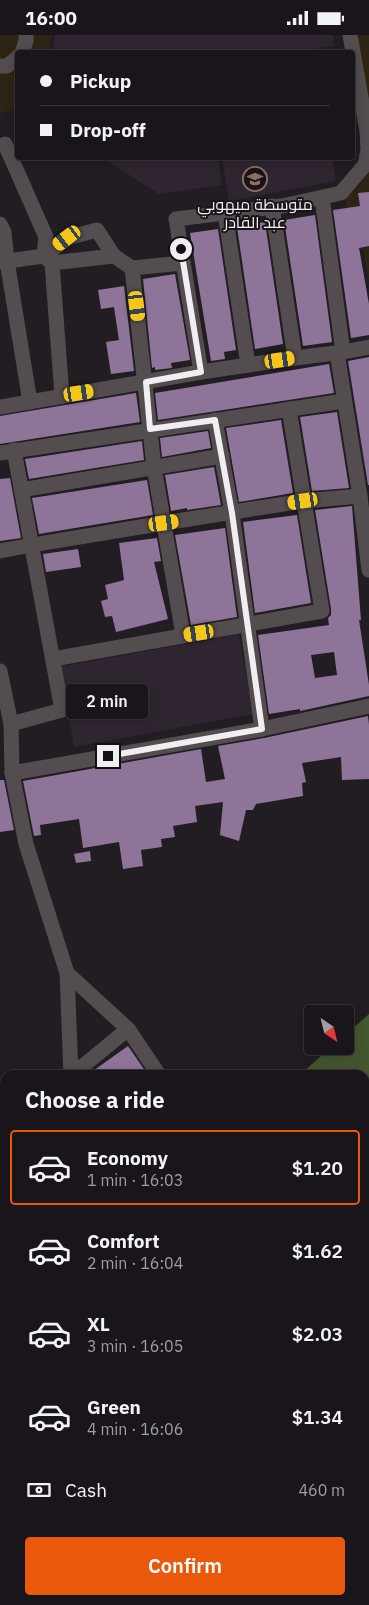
<!DOCTYPE html>
<html lang="en">
<head>
<meta charset="utf-8">
<style>
  :root { --surface:#1a151a; --page:#231e23; --text:#f1f3f6; --muted:#9f9fa2; --line:#383439; --accent:#ea580c }
  body { margin:0; font-family:"IBM Plex Sans",Cairo,sans-serif; background:var(--page); color:var(--text); height:100vh; display:flex; flex-direction:column; font-size:19px; white-space:nowrap }
  * { box-sizing:border-box; margin:0 }
  p { font-size:16px; color:var(--muted) }
  .icon { flex:none; width:28px; height:28px; fill:none; stroke:currentColor; stroke-width:2; stroke-linecap:round; stroke-linejoin:round }
  .map { position:relative; flex:1; overflow:hidden }
  .details { position:absolute; left:0px; top:1035px; width:370px; height:535px; display:flex; flex-direction:column; background:var(--surface); border-radius:15px 15px 0 0; box-shadow:0 2px 12px #0003,0 0 0 1px var(--line) }
  .details>* { flex:none }
  .banner { position:absolute; left:15px; top:15px; width:340px; height:110px; border-radius:5px; box-shadow:0 2px 12px #0003,0 0 0 1px var(--line); display:grid; align-content:center; height:110px; padding:0 25px; background:var(--surface) }
  .needle { width:32px; rotate:145deg }
  .fabs { position:absolute; left:304px; top:970px; display:grid; gap:10px }
  .fabs a { display:grid; place-items:center; width:50px; height:50px; border-radius:5px; background:var(--surface); box-shadow:0 2px 12px #0003,0 0 0 1px var(--line); font-size:25px }
  .end { position:absolute; width:22px; height:22px; margin:-11px; border:6px solid #f1edf2; background:#111; box-shadow:0 0 0 2px #111 }
  .from { border-radius:50% }
  .bubble { position:absolute; height:35px; border-radius:5px; background:var(--surface); box-shadow:0 2px 12px #0003,0 0 0 1px var(--line); font-size:16px; font-weight:600; line-height:35px; text-align:center }
  .car { position:absolute; width:15px; height:30px; margin:-15px -8px; border-radius:6px; box-shadow:0 0 4px 1px #0007; background:linear-gradient(#f5c518 24%,#345 0 40%,#f5c518 0 76%,#345 0 86%,#f5c518 0) }
  .banner b { display:flex; align-items:center; gap:18px; height:48px; font-size:19px }
  .banner b+b { border-top:1px solid var(--line) }
  .banner i { width:12px; height:12px; background:var(--text) }
  ul { padding:0; list-style:none }
  li { display:flex; align-items:center; gap:15px; height:75px; margin:0 10px 8px; padding:0 15px; border:2px solid transparent; border-radius:5px }
  li div { flex:1 }
  li b { display:block; font-size:19px }
  li em { font-style:normal; font-weight:600 }
  li.current { border-color:var(--accent) }
  li>.icon { width:45px; height:45px; stroke-width:1.5 }
  h2 { padding:0 25px; font-size:22px; line-height:60px }
  .pay { display:flex; align-items:center; gap:12px; height:55px; padding:0 25px; font-size:19px }
  .pay p { margin-inline-start:auto }
  .cta { display:flex; gap:10px; margin-top:auto; padding:10px 25px }
  .cta a { flex:1; height:58px; border-radius:5px; background:var(--accent); color:#fff; font-size:20px; font-weight:600; line-height:58px; text-align:center }
  .status { display:flex; justify-content:space-between; align-items:center; height:35px; padding:0 25px; background:var(--surface); direction:ltr }
  .status svg { height:14px; fill:currentColor }
  .map>svg:first-child { display:block }
  .built { fill:#2f2530 }
  .medical { fill:#2d2414 }
  .forest { fill:#44562f }
  .building { fill:#8e7499; fill-rule:evenodd }
  .lines { fill:none; stroke-linecap:round; stroke-linejoin:round }
  .minor { stroke:#534d4f; stroke-width:15 }
  .route { stroke:#f1edf2; stroke-width:6 }
  .labels { text-anchor:middle; dominant-baseline:central; stroke-width:4; stroke-linejoin:round; paint-order:stroke }
  .poi-label { font-size:16px; fill:#f1edf2; stroke:#19131a }
</style>
</head>
<body>
<div class="status"><b>16:00</b><svg viewBox="0 0 49 12"><path d="M0 12V9h3v3zM5 12V6h3v6zM10 12V3h3v9zM15 12V0h3v12zM26 1h20v11H26zM47 4h2v5h-2z"/></svg></div>
<div class="map">
<svg width="369" height="1570" viewBox="0 0 369 1570">
  <rect width="100%" height="100%" fill="#221c23"/>
  <!-- built -->
  <g class="built">
    <polygon points="55,0 333,0 334,11 287,18 53,17"/>
    <polygon points="103,123 218,123 222,150 159,159"/>
    <polygon points="222,123 332,123 336,146 229,166"/>
    <polygon points="239,599 253,679 74,712 60,632"/>
  </g>
  <!-- medical -->
  <g class="medical">
    <polygon points="0,0 52,0 49,17 18,18 17,72 0,79"/>
    <polygon points="352,0 369,0 369,100"/>
    <polygon points="369,135 369,246 359,191 349,192 345,163 361,150"/>
  </g>
  <!-- forest -->
  <g class="forest">
    <polygon points="369,979 369,1253 365,1248 365,1040 300,1040 332,1011 345,1011 345,1000"/>
    <polygon points="0,1274 5,1275 5,1565 298,1565 302,1570 0,1570"/>
  </g>
  <!-- building -->
  <g class="building">
    <polygon points="369,157 369,211 359,213 369,269 369,300 351,303 333,175 360,171 358,158"/>
    <polygon points="315,180 332,307 303,311 284,185"/>
    <polygon points="265,187 283,309 255,314 237,192"/>
    <polygon points="218,194 236,315 224,317 225,324 211,326 190,198"/>
    <polygon points="175,239 190,325 171,328 172,333 155,335 155,332 152,333 143,244"/>
    <polygon points="124,251 134,336 111,339 106,307 119,305 114,272 101,274 98,255"/>
    <polygon points="369,322 369,450 368,450 348,326"/>
    <polygon points="329,329 334,358 158,385 155,358"/>
    <polygon points="136,358 140,387 0,409 0,381"/>
    <polygon points="337,377 349,453 312,456 300,382"/>
    <polygon points="281,385 293,458 239,467 226,393"/>
    <polygon points="208,396 211,413 162,422 160,403"/>
    <polygon points="142,406 144,425 29,444 25,424"/>
    <polygon points="214,432 221,470 187,475 187,473 171,476 165,440"/>
    <polygon points="10,443 21,503 0,506 0,444"/>
    <polygon points="147,445 153,480 39,499 32,463"/>
    <path d="M352,471L361,585H359L369,650V661L300,676V674L269,679L258,600L329,590L328,583L331,580V574L315,475ZM334,617L337,640L315,643L311,620Z"/>
    <polygon points="297,480 311,568 255,578 243,487"/>
    <polygon points="225,493 237,582 191,590 175,500"/>
    <polygon points="157,503 161,526 154,527 168,584 116,597 112,581 105,582 101,566 108,564 105,550 124,545 119,508"/>
    <polygon points="78,514 81,532 46,537 43,519"/>
    <polygon points="368,681 369,690 369,744 342,745 341,722 302,728 306,747 302,748 303,761 256,769 253,775 246,775 239,806 220,800 223,767 195,771 197,787 173,791 175,802 161,804 162,812 141,815 143,831 123,834 119,807 83,813 79,784 40,790 41,800 34,801 23,746 201,714 206,747 225,744 218,711 264,703"/>
    <polygon points="0,745 4,745 14,795 0,797"/>
    <polygon points="90,816 91,826 76,828 74,819"/>
    <polygon points="128,1011 148,1040 87,1040 90,1038"/>
  </g>
  <g class="lines">
    <!-- minor -->
    <g class="minor">
      <polyline points="22,18 26,6 26,0"/>
      <polyline points="0,31 7,31 18,22"/>
      <polyline points="5,109 46,202 44,221"/>
      <polyline points="322,163 343,317"/>
      <polyline points="272,171 295,323"/>
      <polyline points="225,178 248,330"/>
      <polyline points="0,189 4,197 7,226 30,367"/>
      <polyline points="44,221 67,203 97,195 114,221"/>
      <polyline points="0,227 44,221 52,228 62,361"/>
      <polyline points="52,228 114,221 132,233 154,432 183,600"/>
      <polyline points="132,233 183,228"/>
      <polyline points="337,318 360,461 369,535"/>
      <polyline points="201,337 176,184 282,171 341,158 365,130 368,115 367,96 350,0"/>
      <polyline points="0,372 201,337 295,323 343,317 369,312"/>
      <polyline points="215,385 232,478 262,694"/>
      <polyline points="0,418 344,366"/>
      <polyline points="21,455 222,421"/>
      <polyline points="0,516 32,510 164,488 303,466 360,461"/>
      <polyline points="53,624 322,576 289,374"/>
      <polyline points="0,636 11,689 12,738 26,809 67,938 71,1040"/>
      <polyline points="11,689 62,675 14,415"/>
      <polyline points="12,738 262,694 369,671"/>
      <polyline points="67,938 128,994 159,1040"/>
      <polyline points="72,1040 128,994"/>
      <polyline points="0,1148 5,1155"/>
      <polyline points="365,1319 369,1325"/>
      <polyline points="365,1346 369,1344"/>
      <polyline points="365,1443 369,1448"/>
      <polyline points="365,1485 369,1482"/>
      <polyline points="365,1552 369,1558"/>
    </g>
  </g>
  <g class="lines">
    <!-- route -->
    <polyline class="route" points="108,721 262,694 232,478 215,385 150,394 146,347 201,337 181,214"/>
  </g>
  <!-- icons -->
  <defs>
    <symbol id="school-ring" viewBox="-11 -11 22 22"><circle r="9.5" fill="#19131a" stroke="#8d6e63" stroke-width="1.5"/><path d="M0-5L7-2L0 1L-7-2ZM-4 1L0 2.5L4 1V4Q0 6-4 4Z" fill="#8d6e63"/></symbol>
  </defs>
  <g fill-rule="evenodd">
    <use href="#school-ring" x="241" y="130" width="28" height="28"/>
  </g>
  <g class="labels">
    <!-- poi labels -->
    <g class="poi-label">
      <text x="255" y="169">متوسطة ميهوبي<tspan x="255" dy="18">عبد القادر</tspan></text>
    </g>
  </g>
</svg>
<div class="fabs">
<a><svg class="needle" viewBox="-14 -14 28 28"><path d="M0-13l5 13h-10z" fill="#e53935"/><path d="M0 13l5-13h-10z" fill="#9f9fa2"/></svg></a>
</div>
<i class="end from" style="left:181px;top:214px"></i>
<i class="end" style="left:108px;top:721px"></i>
<div class="bubble" style="left:66px;top:649px;width:82px">2 min</div>
<i class="car" style="left:67px;top:203px;rotate:233deg"></i>
<i class="car" style="left:137px;top:271px;rotate:173deg"></i>
<i class="car" style="left:280px;top:325px;rotate:81deg"></i>
<i class="car" style="left:79px;top:358px;rotate:81deg"></i>
<i class="car" style="left:303px;top:466px;rotate:261deg"></i>
<i class="car" style="left:164px;top:488px;rotate:82deg"></i>
<i class="car" style="left:199px;top:598px;rotate:261deg"></i>
<div class="banner">
<b><i class="from"></i>Pickup</b>
<b><i></i>Drop-off</b>
</div>
<section class="details">
<h2>Choose a ride</h2>
<ul>
<li class="current"><svg class="icon" aria-label="car" viewBox="0 0 24 24"><path d="M5 17H2v-5l4-1 3-4h7l3 4 3 1v5h-3M9 17h6M6 11h13"/><circle cx="7" cy="17" r="2"/><circle cx="17" cy="17" r="2"/></svg><div><b>Economy</b><p>1 min · 16:03</p></div><em>$1.20</em></li>
<li><svg class="icon" aria-label="car" viewBox="0 0 24 24"><path d="M5 17H2v-5l4-1 3-4h7l3 4 3 1v5h-3M9 17h6M6 11h13"/><circle cx="7" cy="17" r="2"/><circle cx="17" cy="17" r="2"/></svg><div><b>Comfort</b><p>2 min · 16:04</p></div><em>$1.62</em></li>
<li><svg class="icon" aria-label="car" viewBox="0 0 24 24"><path d="M5 17H2v-5l4-1 3-4h7l3 4 3 1v5h-3M9 17h6M6 11h13"/><circle cx="7" cy="17" r="2"/><circle cx="17" cy="17" r="2"/></svg><div><b>XL</b><p>3 min · 16:05</p></div><em>$2.03</em></li>
<li><svg class="icon" aria-label="car" viewBox="0 0 24 24"><path d="M5 17H2v-5l4-1 3-4h7l3 4 3 1v5h-3M9 17h6M6 11h13"/><circle cx="7" cy="17" r="2"/><circle cx="17" cy="17" r="2"/></svg><div><b>Green</b><p>4 min · 16:06</p></div><em>$1.34</em></li>
</ul>
<div class="pay"><svg class="icon" aria-label="cash" viewBox="0 0 24 24"><path d="M3 7h18v10H3z"/><circle cx="12" cy="12" r="2"/></svg>Cash<p>460 m</p></div>
<div class="cta"><a>Confirm</a></div>
</section>
</div>
</body>
</html>
